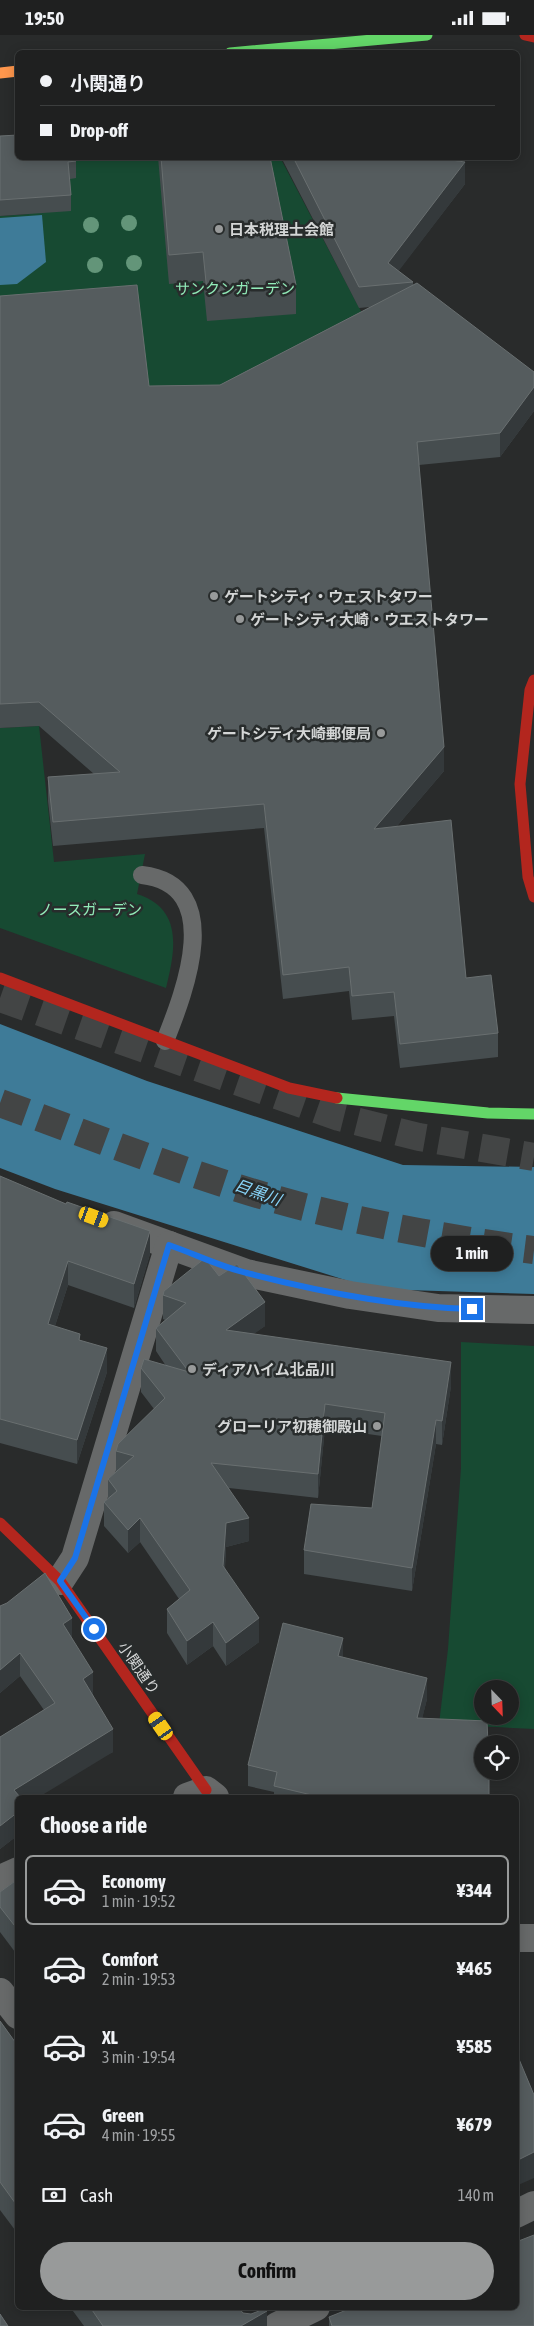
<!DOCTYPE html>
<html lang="en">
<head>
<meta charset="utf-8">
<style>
  :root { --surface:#1f2020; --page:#2c2d2d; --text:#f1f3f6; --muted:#a1a3a5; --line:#3c3e3e; --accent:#989a9a }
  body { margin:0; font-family:"Asap Condensed","Noto Sans JP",sans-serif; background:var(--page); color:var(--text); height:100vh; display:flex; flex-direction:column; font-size:19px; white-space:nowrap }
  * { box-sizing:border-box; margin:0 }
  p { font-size:16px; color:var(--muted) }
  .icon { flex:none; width:28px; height:28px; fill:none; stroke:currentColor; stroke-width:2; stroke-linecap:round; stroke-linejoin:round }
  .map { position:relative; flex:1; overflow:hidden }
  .sheet { position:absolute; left:15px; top:1760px; width:504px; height:515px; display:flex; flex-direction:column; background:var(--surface); border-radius:8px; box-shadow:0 2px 12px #0003,0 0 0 1px var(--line) }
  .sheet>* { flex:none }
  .hud { position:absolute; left:15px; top:15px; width:505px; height:110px; border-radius:8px; box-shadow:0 2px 12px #0003,0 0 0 1px var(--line); display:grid; align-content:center; height:110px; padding:0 25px; background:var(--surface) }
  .needle { width:32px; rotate:157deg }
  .tools { position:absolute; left:474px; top:1645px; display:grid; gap:10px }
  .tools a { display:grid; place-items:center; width:45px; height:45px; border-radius:50%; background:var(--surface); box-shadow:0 2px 12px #0003,0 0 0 1px var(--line); font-size:25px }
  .end { position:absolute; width:22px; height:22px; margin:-11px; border:6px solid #1a73e8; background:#fff; box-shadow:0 0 0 2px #fff }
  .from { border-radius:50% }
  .bubble { position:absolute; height:35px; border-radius:18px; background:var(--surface); box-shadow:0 2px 12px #0003,0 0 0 1px var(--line); font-size:16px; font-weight:700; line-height:35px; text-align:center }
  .car { position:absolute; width:15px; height:30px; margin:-15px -8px; border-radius:6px; box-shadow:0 0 4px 1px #0007; background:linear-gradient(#f5c518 24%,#345 0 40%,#f5c518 0 76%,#345 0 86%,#f5c518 0) }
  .hud b { display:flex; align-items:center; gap:18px; height:48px; font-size:19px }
  .hud b+b { border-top:1px solid var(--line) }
  .hud i { width:12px; height:12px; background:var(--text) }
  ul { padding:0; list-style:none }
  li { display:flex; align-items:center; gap:15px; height:70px; margin:0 10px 8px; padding:0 15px; border:2px solid transparent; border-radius:8px }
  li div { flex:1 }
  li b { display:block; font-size:19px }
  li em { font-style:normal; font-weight:700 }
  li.active { border-color:var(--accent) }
  li>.icon { width:45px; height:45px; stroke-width:1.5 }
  h2 { padding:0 25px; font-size:22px; line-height:60px }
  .pay { display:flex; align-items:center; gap:12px; height:55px; padding:0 25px; font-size:19px }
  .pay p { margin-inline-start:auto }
  .button { display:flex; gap:10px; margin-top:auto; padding:10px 25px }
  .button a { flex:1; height:58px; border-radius:30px; background:var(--accent); color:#111; font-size:20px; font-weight:700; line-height:58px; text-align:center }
  .status { display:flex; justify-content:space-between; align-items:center; height:35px; padding:0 25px; background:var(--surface); direction:ltr }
  .status svg { height:14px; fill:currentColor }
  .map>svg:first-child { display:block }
  .green { fill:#174a32; fill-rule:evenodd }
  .water { fill:#3e7b98 }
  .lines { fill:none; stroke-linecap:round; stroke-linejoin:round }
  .highway-tunnel { stroke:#434545; stroke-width:28; stroke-dasharray:28 14; stroke-linecap:butt }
  .lane { stroke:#676969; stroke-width:18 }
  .street { stroke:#676969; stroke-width:28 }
  .fast { stroke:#63d668; stroke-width:11 }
  .slow { stroke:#ff974d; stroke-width:11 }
  .jam { stroke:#b3261e; stroke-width:11 }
  .tree { fill:#639579 }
  .wall { fill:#464d4f }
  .shaded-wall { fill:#34393b }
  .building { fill:#555c5e; stroke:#696f70 }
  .route { stroke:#1a73e8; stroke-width:6 }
  .poi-dot { fill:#989a9a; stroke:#282c2c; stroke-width:2 }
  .labels { text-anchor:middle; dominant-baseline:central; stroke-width:5; stroke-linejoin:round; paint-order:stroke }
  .poi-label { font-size:15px; font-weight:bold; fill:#d4d6d6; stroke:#282c2c; text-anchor:start }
  .park-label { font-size:15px; fill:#92ecb9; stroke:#282c2c }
  .street-label { font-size:15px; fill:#d4d6d6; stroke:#282c2c }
  .water-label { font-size:16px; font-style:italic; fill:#88d4f9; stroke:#282c2c }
</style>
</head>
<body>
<div class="status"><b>19:50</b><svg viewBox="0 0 49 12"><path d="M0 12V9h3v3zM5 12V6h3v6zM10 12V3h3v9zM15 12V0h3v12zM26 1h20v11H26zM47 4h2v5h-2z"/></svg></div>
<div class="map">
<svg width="534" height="2291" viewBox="0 0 534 2291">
  <rect width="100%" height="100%" fill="#292b2b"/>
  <!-- green -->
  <g class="green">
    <polygon points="258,122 282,126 364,282 366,299 149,375 0,285 0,181 29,179 52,123"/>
    <path d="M39,691L54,827L145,819L137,859C184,874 175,916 166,953L0,893V693Z"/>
    <path d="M461,1307L534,1311V1694L439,1689L448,1614L461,1433ZM482,1654H510V1681H482Z"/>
  </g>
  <!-- water -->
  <g class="water">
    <polygon points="42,180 46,227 17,249 0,250 0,183"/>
    <polygon points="0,989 147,1046 403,1130 534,1132 534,1259 374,1254 55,1154 0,1133"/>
  </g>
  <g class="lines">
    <!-- highway-tunnel -->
    <g class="highway-tunnel">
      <polyline points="0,963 339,1082 419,1102 534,1122"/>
      <path d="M0,1068C100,1104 200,1145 304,1172C376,1190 460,1206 534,1215"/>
    </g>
    <!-- lane -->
    <path class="lane" d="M142,840C226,850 185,956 165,1006"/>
    <!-- street -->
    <g class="street">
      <polyline points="114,1190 246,1238 350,1260 438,1273 534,1275"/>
      <polyline points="60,1546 75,1523 169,1210"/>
      <polyline points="187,1762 206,1755 215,1762"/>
      <polyline points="0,1844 18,1836"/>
      <polyline points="516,1903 534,1903"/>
      <polyline points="0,1957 18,1980"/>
      <polyline points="516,2179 534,2170"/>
      <polyline points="277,2291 316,2272"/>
    </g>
    <!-- fast -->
    <g class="fast">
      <polyline points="230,18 427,0"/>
      <polyline points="337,1063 488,1078 534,1079"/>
    </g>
    <!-- slow -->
    <polyline class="slow" points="0,38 18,36"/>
    <!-- jam -->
    <g class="jam">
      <polyline points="525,0 534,2"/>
      <polyline points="534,645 530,655 520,749 528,842 534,862"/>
      <polyline points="0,943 289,1053 337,1063"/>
      <polyline points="0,1488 60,1546 206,1755"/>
    </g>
  </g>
  <!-- trees -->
  <g class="tree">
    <circle cx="129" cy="188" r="8"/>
    <circle cx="91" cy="190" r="8"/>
    <circle cx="134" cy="228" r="8"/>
    <circle cx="95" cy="230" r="8"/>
  </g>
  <!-- wall -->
  <g class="wall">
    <polygon points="0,101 76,126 76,143 70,144 71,160 71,176 0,181"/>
    <polygon points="158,122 270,122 296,250 296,279 207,286 203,246 169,249"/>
    <polygon points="283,122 430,122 465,149 398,236 413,247 413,250 534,337 534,376 500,422 419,430 444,736 397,791 466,943 498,998 498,1022 400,1033 394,981 352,985 349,956 283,964 264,793 53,811 48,766 48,742 94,739 39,691 0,693 0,261 149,351 220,350 370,272 359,273 283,126"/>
    <polygon points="0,1141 150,1219 134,1273 68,1250 55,1291 80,1305 107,1337 77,1429 0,1408"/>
    <polygon points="219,1241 265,1291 253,1299 451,1351 442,1410 436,1409 412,1556 304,1539 304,1515 372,1473 382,1401 325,1393 318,1463 229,1453 249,1506 226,1512 225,1533 259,1607 226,1631 213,1611 187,1630 167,1598 167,1574 179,1564 140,1507 128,1518 104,1491 104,1467 108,1464 108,1444 116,1437 116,1416 154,1374 141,1357 141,1333 166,1331 156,1316 156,1293 165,1285 163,1284 163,1260"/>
    <polygon points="0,1571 72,1603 93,1660 113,1717 18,1762 18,1800 0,1814 0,1702 44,1675 20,1641 0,1658"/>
    <polygon points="343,1623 427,1664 422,1683 489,1762 274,1762 274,1757 248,1751 248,1730"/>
    <polygon points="18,1844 18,1921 0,1897 0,1857"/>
    <polygon points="0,1986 18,2011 18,2199 0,2175"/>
    <polygon points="70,2272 238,2272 243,2278 267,2291 84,2291"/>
    <polygon points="329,2282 534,2291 329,2291"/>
  </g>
  <!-- shaded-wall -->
  <g class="shaded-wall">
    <polygon points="465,127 465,149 388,250 388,228"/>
    <polygon points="534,352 534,376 500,422 500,398"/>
    <polygon points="444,712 444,736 374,818 374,794"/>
    <polygon points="150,1196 150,1219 134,1273 134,1249"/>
    <polygon points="68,1226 68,1250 48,1313 48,1289"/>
    <polygon points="265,1267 265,1291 226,1319 226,1295"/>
    <polygon points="107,1313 107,1337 77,1429 77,1405"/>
    <polygon points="451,1327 451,1351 442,1410 442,1386"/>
    <polygon points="325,1369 325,1393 318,1463 318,1439"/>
    <polygon points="436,1385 436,1409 412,1556 412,1533"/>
    <polygon points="140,1483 140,1507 128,1518 128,1495"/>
    <polygon points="249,1483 249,1506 226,1512 223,1555 223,1531 226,1488"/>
    <polygon points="72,1583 72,1606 63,1589"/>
    <polygon points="259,1583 259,1607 226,1631 226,1608"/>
    <polygon points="213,1587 213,1611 187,1630 187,1606"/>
    <polygon points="343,1603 343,1624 338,1621"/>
    <polygon points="20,1618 20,1641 0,1658 0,1635"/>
    <polygon points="93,1637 93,1660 83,1667 83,1644"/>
    <polygon points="427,1643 427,1664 417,1705 417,1683"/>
    <polygon points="113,1694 113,1717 39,1762 18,1762 14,1755"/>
    <polygon points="18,1777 18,1800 0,1814 0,1791"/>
    <polygon points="534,2117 534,2143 516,2151 516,2126"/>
    <polygon points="267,2276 267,2291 241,2291"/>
  </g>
  <!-- building -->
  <g class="building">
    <polygon points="18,100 18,122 75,122 76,126 68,127 71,160 0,165 0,101"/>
    <polygon points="161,122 270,122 296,250 207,257 203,217 169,220"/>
    <polygon points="293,122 430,122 465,127 388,228 413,247 359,252"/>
    <polygon points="417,248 534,337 534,352 500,398 417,407 444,712 374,794 451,785 466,943 491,940 498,998 400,1009 394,957 352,961 349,932 283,940 264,769 53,787 48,742 120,737 39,667 0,669 0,261 137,250 149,351 220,350"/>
    <polygon points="0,1141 66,1169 67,1167 150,1196 134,1249 68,1226 48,1289 80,1299 79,1305 107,1313 77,1405 0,1384"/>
    <polygon points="205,1223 219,1241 237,1229 265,1267 226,1295 451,1327 442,1386 436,1385 412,1533 304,1515 311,1469 372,1473 385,1378 325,1369 318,1439 211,1428 249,1483 226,1488 223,1531 259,1583 226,1608 213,1587 187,1606 167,1574 190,1555 140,1483 128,1495 104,1467 117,1456 108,1444 134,1421 116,1416 118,1409 165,1363 141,1333 144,1324 189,1337 156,1293 186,1268 163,1260 164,1256"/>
    <polygon points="45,1538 72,1583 63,1589 93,1637 83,1644 113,1694 14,1755 20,1762 18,1762 18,1777 0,1791 0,1702 55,1668 20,1618 0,1635 0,1571 7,1568"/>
    <polygon points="283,1588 343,1603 338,1621 427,1643 417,1683 487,1686 488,1709 482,1709 482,1736 489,1736 489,1762 320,1762 274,1751 277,1737 248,1730"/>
    <polygon points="18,1844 18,1895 0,1872 0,1857"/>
    <polygon points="0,1986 18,2011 18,2172 0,2147"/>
    <polygon points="516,2017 534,2060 534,2117 516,2126"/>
    <polygon points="534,2200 534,2291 332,2291 329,2282 354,2272 516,2272 516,2207"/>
    <polygon points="90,2272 238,2272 243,2278 251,2279 259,2276 262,2272 265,2272 267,2276 241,2291 103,2291"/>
    <polygon points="0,2279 8,2291 0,2291"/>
  </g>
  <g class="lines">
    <!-- route -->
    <path class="route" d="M94,1594L60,1546L75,1523L169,1210C195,1219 221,1232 247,1238C320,1257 397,1272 472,1274"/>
  </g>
  <!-- markers -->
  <g class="poi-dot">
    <circle cx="219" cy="194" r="5"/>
    <circle cx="214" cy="561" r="5"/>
    <circle cx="240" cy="584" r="5"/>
    <circle cx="381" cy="698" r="5"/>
    <circle cx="192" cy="1334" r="5"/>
    <circle cx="377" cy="1391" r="5"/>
  </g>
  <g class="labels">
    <!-- poi labels -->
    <g class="poi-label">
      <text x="229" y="194">日本税理士会館</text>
      <text x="224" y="561">ゲートシティ・ウェストタワー</text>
      <text x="250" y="584">ゲートシティ大崎・ウエストタワー</text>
      <text x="371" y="698" text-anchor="end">ゲートシティ大崎郵便局</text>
      <text x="202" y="1334">ディアハイム北品川</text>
      <text x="367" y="1391" text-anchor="end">グローリア初穂御殿山</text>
    </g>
    <!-- park labels -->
    <g class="park-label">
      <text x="235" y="253">サンクンガーデン</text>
      <text x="90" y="874">ノースガーデン</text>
    </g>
    <!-- street labels -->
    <g class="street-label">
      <text transform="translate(139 1633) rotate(55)">小関通り</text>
    </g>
    <!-- water labels -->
    <g class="water-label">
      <text transform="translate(258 1157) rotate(20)">目黒川</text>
    </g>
  </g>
</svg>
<div class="tools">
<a><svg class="needle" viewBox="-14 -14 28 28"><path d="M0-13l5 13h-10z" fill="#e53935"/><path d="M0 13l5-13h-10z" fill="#a1a3a5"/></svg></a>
<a><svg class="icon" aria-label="locate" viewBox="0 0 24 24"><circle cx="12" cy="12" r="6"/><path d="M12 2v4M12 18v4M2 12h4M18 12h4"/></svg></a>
</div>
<i class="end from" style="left:94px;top:1594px"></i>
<i class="end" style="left:472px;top:1274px"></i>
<div class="bubble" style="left:431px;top:1201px;width:82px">1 min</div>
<i class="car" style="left:94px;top:1182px;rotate:110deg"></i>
<i class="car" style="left:161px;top:1691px;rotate:325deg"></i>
<div class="hud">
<b><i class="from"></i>小関通り</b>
<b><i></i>Drop-off</b>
</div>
<section class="sheet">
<h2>Choose a ride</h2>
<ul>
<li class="active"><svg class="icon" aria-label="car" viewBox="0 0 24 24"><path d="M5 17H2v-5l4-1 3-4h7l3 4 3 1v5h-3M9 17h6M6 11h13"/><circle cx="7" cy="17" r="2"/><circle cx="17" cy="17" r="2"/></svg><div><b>Economy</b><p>1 min · 19:52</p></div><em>¥344</em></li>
<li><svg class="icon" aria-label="car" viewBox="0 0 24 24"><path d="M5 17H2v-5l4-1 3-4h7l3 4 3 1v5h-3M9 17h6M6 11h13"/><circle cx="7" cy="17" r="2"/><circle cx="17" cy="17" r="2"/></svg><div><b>Comfort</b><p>2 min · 19:53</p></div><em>¥465</em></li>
<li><svg class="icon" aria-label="car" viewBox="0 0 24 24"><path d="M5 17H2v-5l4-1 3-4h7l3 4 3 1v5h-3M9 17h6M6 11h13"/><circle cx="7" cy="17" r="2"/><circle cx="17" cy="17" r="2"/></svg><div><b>XL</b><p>3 min · 19:54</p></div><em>¥585</em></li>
<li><svg class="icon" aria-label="car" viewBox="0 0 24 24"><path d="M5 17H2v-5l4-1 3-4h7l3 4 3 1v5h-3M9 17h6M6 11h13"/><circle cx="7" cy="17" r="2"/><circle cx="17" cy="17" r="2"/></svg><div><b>Green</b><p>4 min · 19:55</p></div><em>¥679</em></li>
</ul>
<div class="pay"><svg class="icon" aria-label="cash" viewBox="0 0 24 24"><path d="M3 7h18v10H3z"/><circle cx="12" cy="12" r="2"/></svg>Cash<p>140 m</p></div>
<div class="button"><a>Confirm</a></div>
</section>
</div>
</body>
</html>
